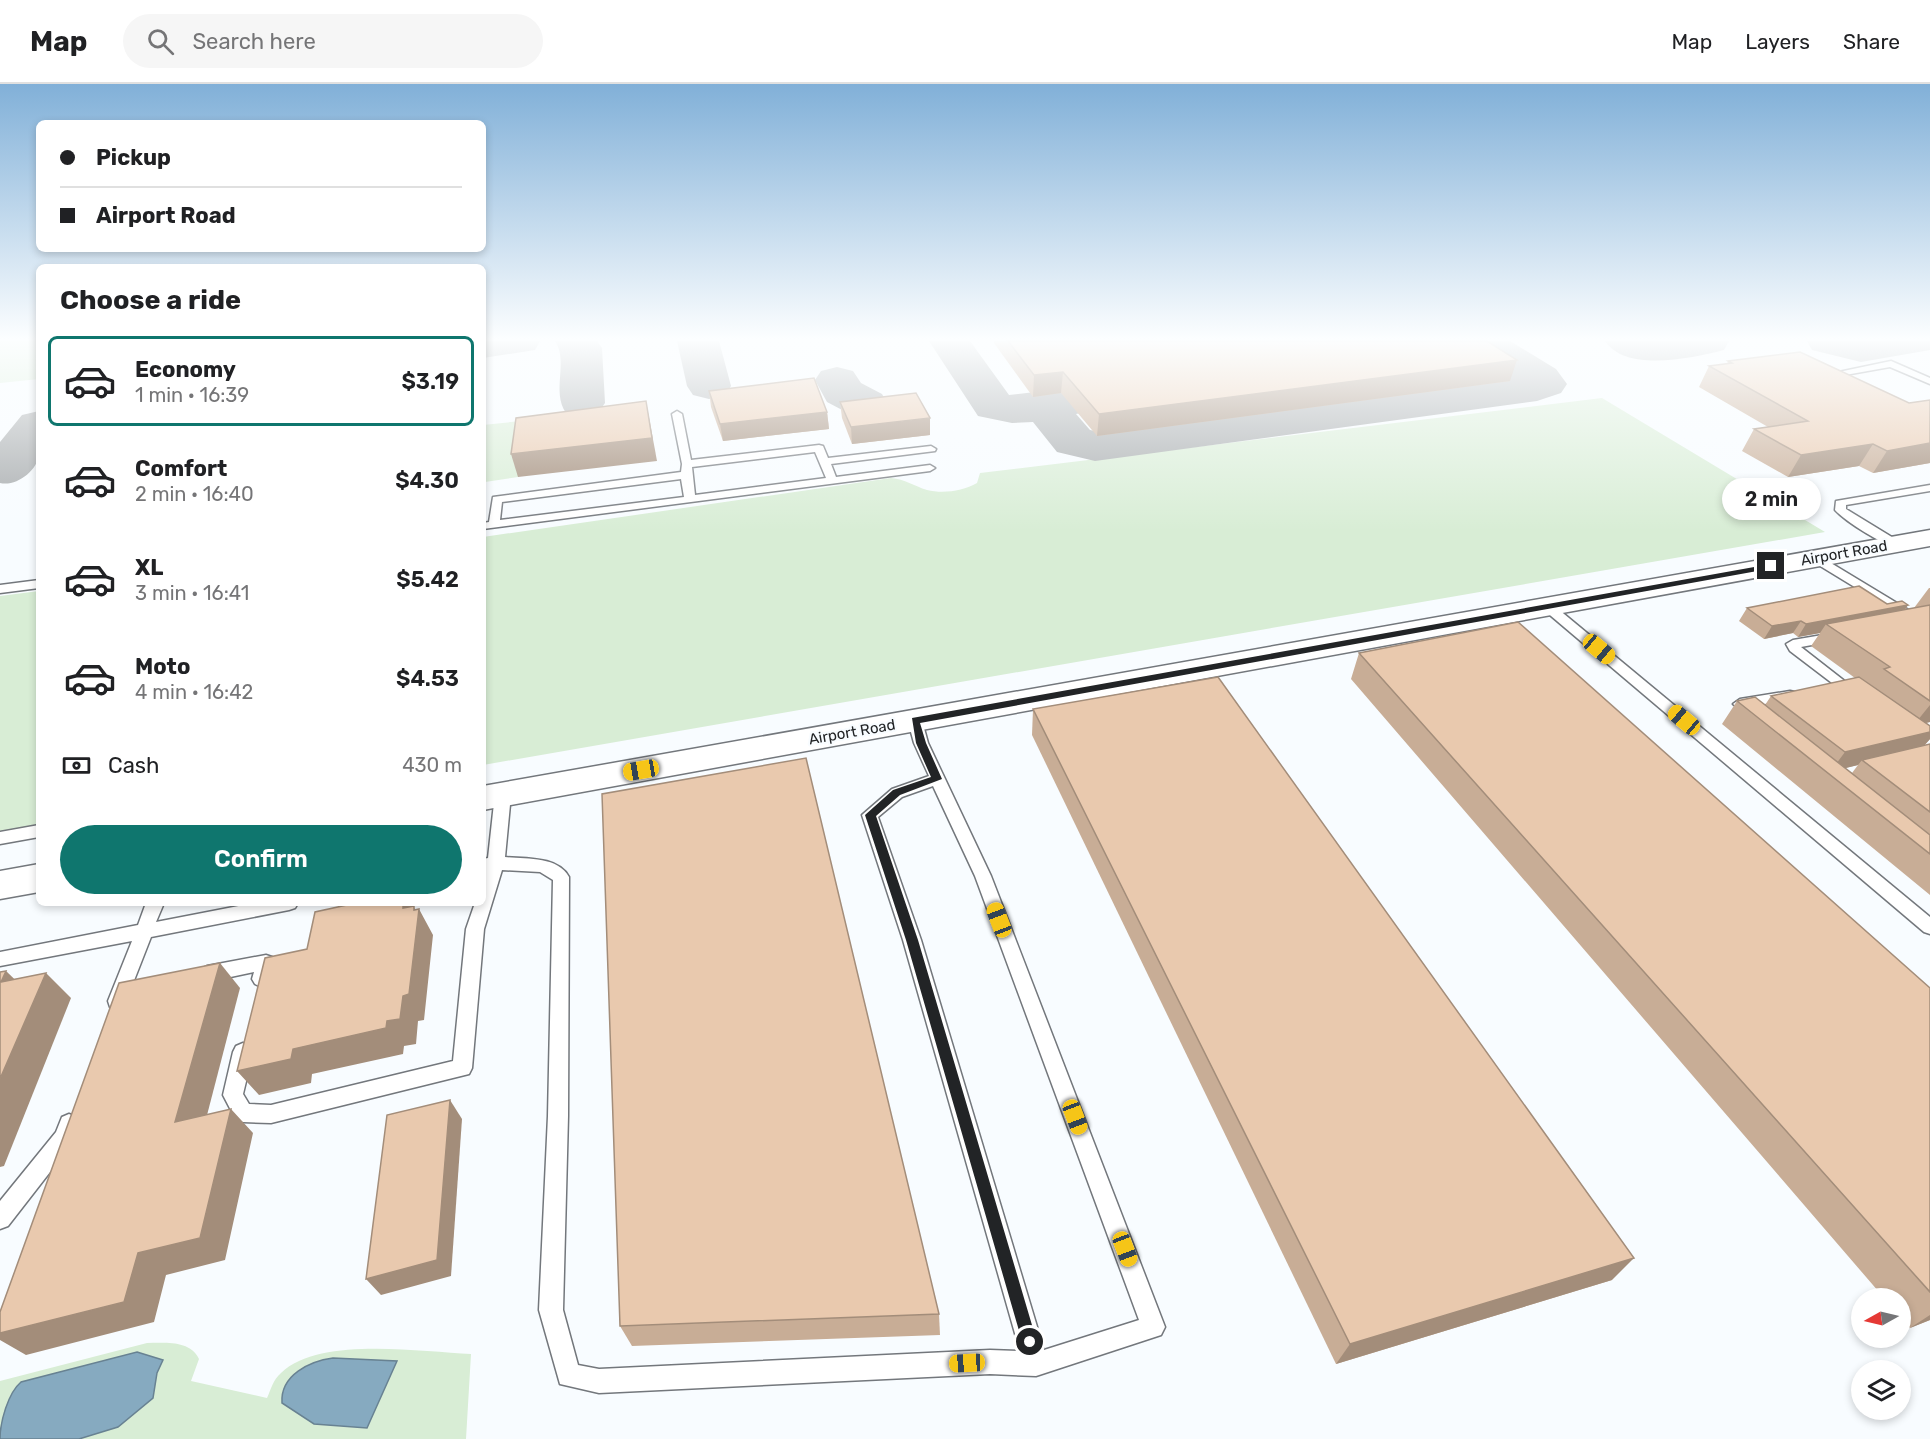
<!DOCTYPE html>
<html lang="en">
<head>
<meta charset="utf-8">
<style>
  :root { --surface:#fff; --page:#f6f6f6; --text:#202124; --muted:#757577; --line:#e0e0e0; --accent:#0f766e }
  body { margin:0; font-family:Rubik,sans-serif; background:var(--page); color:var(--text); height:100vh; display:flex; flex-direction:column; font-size:22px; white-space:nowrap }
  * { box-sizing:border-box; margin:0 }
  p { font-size:20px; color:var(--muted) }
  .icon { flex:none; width:33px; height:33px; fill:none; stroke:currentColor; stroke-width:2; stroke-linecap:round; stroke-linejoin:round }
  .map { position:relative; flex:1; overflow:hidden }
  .sheet { position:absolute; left:36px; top:180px; width:450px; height:642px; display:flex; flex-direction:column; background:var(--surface); border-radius:9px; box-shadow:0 3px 9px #0003 }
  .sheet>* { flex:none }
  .banner { position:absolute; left:36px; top:36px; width:450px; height:132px; border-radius:9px; box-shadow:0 3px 9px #0003; display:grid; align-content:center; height:132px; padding:0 24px; background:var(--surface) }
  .needle { width:39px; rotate:262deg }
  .controls { position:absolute; left:1851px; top:1204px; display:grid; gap:12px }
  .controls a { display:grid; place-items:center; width:60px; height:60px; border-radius:50%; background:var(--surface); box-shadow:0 3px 9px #0003; font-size:30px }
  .end { position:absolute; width:27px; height:27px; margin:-14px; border:8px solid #222426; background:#fff; box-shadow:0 0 0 3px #fff }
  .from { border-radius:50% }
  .bubble { position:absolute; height:42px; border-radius:21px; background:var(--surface); box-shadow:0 3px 9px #0003; font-size:20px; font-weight:600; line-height:42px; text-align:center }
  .car { position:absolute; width:18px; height:36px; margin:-18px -9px; border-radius:8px; box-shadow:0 0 4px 2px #0007; background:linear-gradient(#f5c518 24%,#345 0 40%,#f5c518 0 76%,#345 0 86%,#f5c518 0) }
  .banner b { display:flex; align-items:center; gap:21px; height:57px; font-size:22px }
  .banner b+b { border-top:2px solid var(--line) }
  .banner i { width:15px; height:15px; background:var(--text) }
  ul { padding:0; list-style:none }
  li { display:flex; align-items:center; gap:18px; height:90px; margin:0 12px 9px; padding:0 12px; border:3px solid transparent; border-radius:9px }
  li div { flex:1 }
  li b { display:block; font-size:22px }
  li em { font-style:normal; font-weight:600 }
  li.on { border-color:var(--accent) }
  li>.icon { width:54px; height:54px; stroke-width:1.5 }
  h2 { padding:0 24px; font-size:27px; line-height:72px }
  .pay { display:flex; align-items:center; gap:15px; height:66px; padding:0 24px; font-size:22px }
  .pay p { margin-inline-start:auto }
  .button { display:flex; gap:12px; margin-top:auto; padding:12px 24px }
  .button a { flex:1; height:69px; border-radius:36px; background:var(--accent); color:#fff; font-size:24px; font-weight:600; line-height:69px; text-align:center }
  header { display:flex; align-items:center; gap:36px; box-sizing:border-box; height:84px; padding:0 30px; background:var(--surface); border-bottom:2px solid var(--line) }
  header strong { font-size:28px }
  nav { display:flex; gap:33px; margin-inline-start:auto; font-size:21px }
  .search { width:420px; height:54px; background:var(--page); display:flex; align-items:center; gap:15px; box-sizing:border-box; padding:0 21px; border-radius:33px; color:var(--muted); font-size:22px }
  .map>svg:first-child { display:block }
  .green { fill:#d8edd5 }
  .water { fill:#86aac0; stroke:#688292; stroke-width:1.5 }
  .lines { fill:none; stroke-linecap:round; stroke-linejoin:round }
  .taxiway { fill:#a6aaac; fill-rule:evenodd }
  .service-casing { stroke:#73777c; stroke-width:3 }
  .tertiary-casing { stroke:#73777c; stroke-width:3 }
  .service { fill:#fff; fill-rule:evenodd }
  .tertiary { fill:#fff; fill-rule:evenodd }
  .wall { fill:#c8ad96; fill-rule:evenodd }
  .shaded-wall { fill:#a38d7a }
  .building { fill:#e9c9ae; stroke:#a38d7a; stroke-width:1.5 }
  .route { fill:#222426 }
  .labels { text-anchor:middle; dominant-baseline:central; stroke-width:4.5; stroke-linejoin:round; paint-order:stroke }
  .street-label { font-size:15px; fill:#222426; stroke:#f8fcff }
</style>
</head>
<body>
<header>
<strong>Map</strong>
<div class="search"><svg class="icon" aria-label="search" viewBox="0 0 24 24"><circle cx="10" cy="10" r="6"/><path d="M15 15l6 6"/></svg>Search here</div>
<nav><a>Map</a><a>Layers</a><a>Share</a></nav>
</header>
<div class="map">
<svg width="1930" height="1355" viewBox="0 0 1930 1355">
  <rect width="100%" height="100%" fill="#f8fcff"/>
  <!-- green -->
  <g class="green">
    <polygon points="0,257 39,257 39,295 0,299"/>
    <path d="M1602,314L1825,448L483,681V453L891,394C905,395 914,402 927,406C943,410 963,407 977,399L980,389Z"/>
    <polygon points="521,337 518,393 485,398 483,419 483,341"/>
    <polygon points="39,507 39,747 0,754 0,512"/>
    <path d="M147,1259C165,1259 190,1256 199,1275L191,1297L267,1314C271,1305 273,1296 281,1289C320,1252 420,1268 471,1270L466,1355H0V1297Z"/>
  </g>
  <!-- water -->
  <g class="water">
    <path d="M137,1268L163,1276L157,1289L153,1314L118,1343L79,1355H0C0,1338 8,1309 21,1298Z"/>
    <path d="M333,1274L397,1277L367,1344L314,1340L282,1319C280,1291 310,1277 333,1274Z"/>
  </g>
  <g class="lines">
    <!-- taxiway -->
    <g class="taxiway">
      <polygon points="483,257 540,257 535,266 483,274"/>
      <path d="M555,257H597L602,264L605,319L598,329L582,333L566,329C551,307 569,278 555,257Z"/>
      <polygon points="677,257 719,257 731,302 725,311 709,315 693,311 687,302"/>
      <polygon points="929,257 970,257 1009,311 1069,304 1085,308 1092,318 1085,328 1076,330 1090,346 1095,347 1510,294 1465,266 1460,257 1510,257 1556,285 1567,300 1561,309 1537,317 1095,377 1057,368 1033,338 1012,339 978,332"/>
      <path d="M1605,257H1729L1724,266C1692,274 1626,289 1605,257Z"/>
      <polygon points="1807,257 1930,257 1930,266 1861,278 1812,266"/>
      <polygon points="837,283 853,287 861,299 882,310 892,328 885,338 869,342 853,338 846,328 827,318 815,296 821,287"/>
      <path d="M39,327C39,341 41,356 39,371C37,387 16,403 0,399V358L22,331Z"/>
    </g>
    <defs>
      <g id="service">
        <polygon points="1891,277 1930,294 1930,300 1890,283 1834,293 1829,290"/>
        <path d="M677,327L682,330L691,376L819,361L823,362L828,374L931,362L936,365L935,367L831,380L836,393L930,381L935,384L930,387L483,445V439L489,438L493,413L681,388L682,380L672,330ZM815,368L826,394L695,411L692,383ZM681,395L684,413L500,436L502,418Z"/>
        <path d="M1930,401V407L1846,421V425L1900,458V462C1887,465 1845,437 1835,426L1836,417Z"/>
        <polygon points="1816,470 1930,539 1930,549 1812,477 1810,474"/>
        <polygon points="39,496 39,504 0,509 0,501"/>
        <polygon points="1548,519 1552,520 1930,833 1930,850 1924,848 1544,526 1542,523"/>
        <polygon points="1834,549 1839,550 1841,553 1839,556 1801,563 1851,602 1849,605 1831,608 1824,604 1832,599 1790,567 1786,560 1793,556"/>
        <polygon points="1790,607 1795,608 1797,611 1795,614 1740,625 1733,620 1740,615"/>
        <path d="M915,632L922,637L928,659L991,792L1165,1243L1161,1251L1036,1292L990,1290L599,1309L560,1300L539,1226L548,1032L553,796L540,788L502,786L484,845L472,984L469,990L271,1039L243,1038L236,1036L223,1011L233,968L236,962L243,959L250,962L253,968L243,1010L249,1020L271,1021L453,977L466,845L475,819H483L485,787H483V775L488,774L495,710L498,706H508L511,710L505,773C525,775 558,772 569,793L568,1032L563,1226L578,1281L599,1285L990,1266L1020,1267L903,856L862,731L892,705L929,692L914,659L908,637ZM933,702L975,792L1139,1236L1044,1266L921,856L878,733L902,713Z"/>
        <polygon points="39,741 39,753 0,760 0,748"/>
        <polygon points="146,819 164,819 156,838 254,819 298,819 295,824 289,826 151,853 126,917 124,923 117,925 110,923 108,917 132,857 0,882 0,868 138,841"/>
        <polygon points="266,871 272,873 275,878 267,900 261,903 255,900 252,895 254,888 207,898 201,895 198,890 201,885 207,882"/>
        <polygon points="69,1030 76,1033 79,1040 71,1061 8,1142 0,1145 0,1117 56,1048 62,1033"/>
      </g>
      <g id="tertiary">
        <polygon points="1930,446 1930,462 483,726 483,702"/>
        <polygon points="39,780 39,808 0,815 0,787"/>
      </g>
    </defs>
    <!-- service casing -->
    <use href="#service" class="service-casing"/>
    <!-- tertiary casing -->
    <use href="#tertiary" class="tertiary-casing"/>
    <!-- service -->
    <use href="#service" class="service"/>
    <!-- tertiary -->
    <use href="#tertiary" class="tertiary"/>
  </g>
  <!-- wall -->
  <g class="wall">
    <polygon points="994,257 1487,257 1510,297 1097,352 1061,309 1033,313 994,259"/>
    <polygon points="1728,277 1909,319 1930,316 1930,379 1873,389 1859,382 1788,393 1742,367 1754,345 1768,343 1699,303 1709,282 1727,280"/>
    <polygon points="709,307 827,328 829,345 723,357 711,323"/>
    <polygon points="840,318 930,351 852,360 842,334"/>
    <path d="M1929,504H1930V638L1925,639L1930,642V655L1924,662L1930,660V811L1722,640L1737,617L1765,621L1771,612L1855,594L1811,562L1820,549L1798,553L1793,549L1764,555L1739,537L1747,524L1887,520L1908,521L1905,526L1914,524ZM1858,681L1852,689L1845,684Z"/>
    <polygon points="1359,569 1930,904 1930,1236 1910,1244 1900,1233 1900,1215 1885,1215 1351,595"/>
    <polygon points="1033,625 1612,1196 1336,1280 1032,651"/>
    <polygon points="939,1230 940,1251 632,1262 620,1242"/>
  </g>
  <!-- shaded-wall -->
  <g class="shaded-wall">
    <polygon points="1517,276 1510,297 1097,352 1099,330"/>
    <polygon points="1063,288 1061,309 1033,313 1034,291"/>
    <polygon points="646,317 657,377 518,393 511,370"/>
    <polygon points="827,328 829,345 723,357 720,340"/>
    <polygon points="930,334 930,351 852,360 851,343"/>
    <polygon points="1930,359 1930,379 1873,389 1887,367"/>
    <polygon points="1873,360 1859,382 1788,393 1801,371"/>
    <polygon points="1908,521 1899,534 1826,540 1820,549 1798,553 1806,540"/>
    <polygon points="1801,537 1793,549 1764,555 1772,542"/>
    <polygon points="1930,621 1930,638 1913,642"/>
    <polygon points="1930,648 1930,655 1920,666 1862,676 1858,681 1830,688 1845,668"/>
    <polygon points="403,819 411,819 418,830 419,825 433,851 424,936 418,937 416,960 404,962 403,970 312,990 311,999 259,1011 237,987 293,965 403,824"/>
    <polygon points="220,879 240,904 199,1062 175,1038"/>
    <polygon points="6,887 32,912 1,898"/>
    <polygon points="46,889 71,914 4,1082 0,1083 0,995"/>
    <polygon points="450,1016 462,1035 451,1192 381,1211 366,1195"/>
    <polygon points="231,1025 253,1049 225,1176 166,1191 154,1238 26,1271 0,1256 0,1249"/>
    <polygon points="1634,1174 1612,1196 1336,1280 1350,1260"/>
    <polygon points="1930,1231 1930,1236 1910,1244"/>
  </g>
  <!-- building -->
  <g class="building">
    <polygon points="1008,257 1487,257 1517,276 1099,330 1063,288 1034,291"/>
    <polygon points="1800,268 1909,319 1930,316 1930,359 1887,367 1873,360 1801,371 1754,345 1808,337 1709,282 1732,279 1728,277"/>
    <polygon points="814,294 827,328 720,340 709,307"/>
    <polygon points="916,309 930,334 851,343 840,318"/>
    <polygon points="646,317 652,354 511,370 516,334"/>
    <polygon points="1859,502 1887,520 1902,517 1908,521 1806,540 1801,537 1772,542 1747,524"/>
    <polygon points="1930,521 1930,617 1884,585 1890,583 1826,540"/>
    <polygon points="1518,538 1930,904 1930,1208 1359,569"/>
    <polygon points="1218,593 1634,1174 1350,1260 1033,625"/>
    <polygon points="1859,593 1930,642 1930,648 1845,668 1771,612"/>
    <polygon points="1755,613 1930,751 1930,770 1737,617"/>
    <polygon points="1930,660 1930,728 1862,676"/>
    <polygon points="806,674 939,1230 620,1242 602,710"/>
    <polygon points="356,819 403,819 403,824 414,822 414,826 419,825 409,910 403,912 400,935 387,937 386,944 293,965 291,975 237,987 265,874 307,865 315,828"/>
    <polygon points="220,879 175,1038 231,1025 200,1154 138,1169 124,1218 0,1249 0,1228 119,899"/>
    <polygon points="6,887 1,898 46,889 0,995 0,888"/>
    <polygon points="450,1016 437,1176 366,1195 387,1031"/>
  </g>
  <!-- sky -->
  <linearGradient id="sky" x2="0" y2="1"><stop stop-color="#81b0d8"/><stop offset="0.57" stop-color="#fcfeff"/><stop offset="1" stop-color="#fcfeff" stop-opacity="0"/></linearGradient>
  <rect width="1930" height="447" fill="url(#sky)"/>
  <!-- route -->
  <polygon class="route" points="1771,480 1775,482 1774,484 920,639 926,659 942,695 900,711 876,732 918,856 1037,1258 1035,1264 1030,1266 1024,1264 906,856 865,731 893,706 931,693 916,659 912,634"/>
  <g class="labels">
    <!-- street labels -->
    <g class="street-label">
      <text transform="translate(1844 469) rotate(-10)">Airport Road</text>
      <text transform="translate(852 648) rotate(-10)">Airport Road</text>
    </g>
  </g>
</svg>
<div class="controls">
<a><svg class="needle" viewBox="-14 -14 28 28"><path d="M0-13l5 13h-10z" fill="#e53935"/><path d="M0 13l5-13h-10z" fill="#757577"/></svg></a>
<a><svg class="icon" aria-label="layers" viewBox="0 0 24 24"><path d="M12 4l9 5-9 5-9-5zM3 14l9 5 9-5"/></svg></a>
</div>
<i class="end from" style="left:1030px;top:1258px"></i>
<i class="end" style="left:1771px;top:482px"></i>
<div class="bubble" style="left:1722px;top:394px;width:99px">2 min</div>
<i class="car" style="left:1599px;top:565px;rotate:130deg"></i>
<i class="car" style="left:1684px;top:636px;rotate:310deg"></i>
<i class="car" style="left:641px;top:686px;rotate:260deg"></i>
<i class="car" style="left:999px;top:836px;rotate:339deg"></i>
<i class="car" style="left:1075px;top:1033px;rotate:159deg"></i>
<i class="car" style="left:1125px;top:1165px;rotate:159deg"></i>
<i class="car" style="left:967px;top:1279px;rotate:267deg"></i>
<div class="banner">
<b><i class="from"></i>Pickup</b>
<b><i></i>Airport Road</b>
</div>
<section class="sheet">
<h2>Choose a ride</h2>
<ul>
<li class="on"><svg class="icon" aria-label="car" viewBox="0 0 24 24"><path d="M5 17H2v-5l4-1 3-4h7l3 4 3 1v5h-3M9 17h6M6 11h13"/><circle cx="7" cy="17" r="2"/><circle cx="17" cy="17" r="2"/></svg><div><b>Economy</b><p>1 min · 16:39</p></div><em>$3.19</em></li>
<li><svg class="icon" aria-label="car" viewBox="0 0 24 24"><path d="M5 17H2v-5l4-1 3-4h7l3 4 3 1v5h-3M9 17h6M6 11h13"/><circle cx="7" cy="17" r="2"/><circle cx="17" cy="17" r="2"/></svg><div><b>Comfort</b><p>2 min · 16:40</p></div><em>$4.30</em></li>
<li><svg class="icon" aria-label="car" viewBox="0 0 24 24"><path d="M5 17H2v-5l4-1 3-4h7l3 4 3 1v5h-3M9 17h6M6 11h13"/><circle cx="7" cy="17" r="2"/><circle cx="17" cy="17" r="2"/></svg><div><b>XL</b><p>3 min · 16:41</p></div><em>$5.42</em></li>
<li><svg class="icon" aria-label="car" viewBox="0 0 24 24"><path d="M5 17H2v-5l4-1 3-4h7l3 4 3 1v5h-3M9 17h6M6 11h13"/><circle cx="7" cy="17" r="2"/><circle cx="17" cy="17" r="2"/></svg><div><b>Moto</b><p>4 min · 16:42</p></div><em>$4.53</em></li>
</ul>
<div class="pay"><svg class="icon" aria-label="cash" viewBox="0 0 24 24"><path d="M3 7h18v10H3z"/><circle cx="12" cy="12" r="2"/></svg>Cash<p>430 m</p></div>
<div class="button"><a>Confirm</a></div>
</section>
</div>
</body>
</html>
